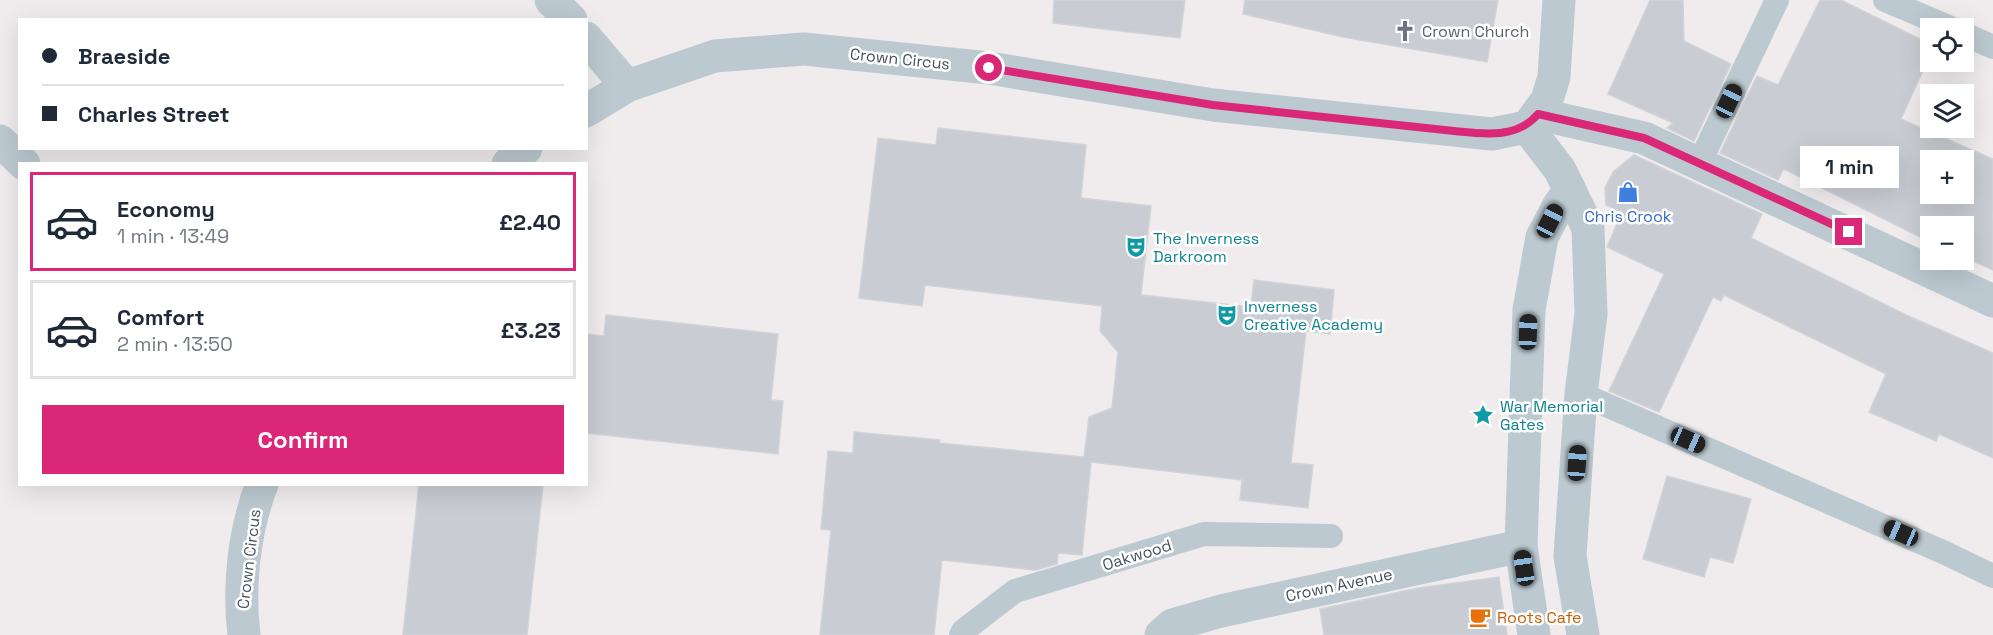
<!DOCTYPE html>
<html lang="en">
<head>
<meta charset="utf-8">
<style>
  :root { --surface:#fff; --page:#f2f2f3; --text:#1f2937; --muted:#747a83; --line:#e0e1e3; --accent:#db2777 }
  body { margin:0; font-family:"Space Grotesk",sans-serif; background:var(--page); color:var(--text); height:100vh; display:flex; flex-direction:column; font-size:22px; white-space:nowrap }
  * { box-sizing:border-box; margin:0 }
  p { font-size:20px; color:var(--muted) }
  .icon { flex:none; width:33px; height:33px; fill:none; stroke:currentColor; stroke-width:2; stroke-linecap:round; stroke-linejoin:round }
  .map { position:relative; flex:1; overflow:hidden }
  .sheet { position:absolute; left:18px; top:162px; width:570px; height:324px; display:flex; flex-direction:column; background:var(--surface); border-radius:0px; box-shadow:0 6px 24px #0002 }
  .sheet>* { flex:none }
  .hud { position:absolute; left:18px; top:18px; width:570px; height:132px; border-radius:0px; box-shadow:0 6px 24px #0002; display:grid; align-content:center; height:132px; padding:0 24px; background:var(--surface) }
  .controls { position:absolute; left:1920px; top:18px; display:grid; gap:12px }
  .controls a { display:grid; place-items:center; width:54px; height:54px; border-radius:0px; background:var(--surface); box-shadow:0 6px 24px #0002; font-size:30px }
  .end { position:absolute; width:27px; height:27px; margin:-14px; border:8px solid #db2777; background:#fff; box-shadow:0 0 0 3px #fff }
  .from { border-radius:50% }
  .bubble { position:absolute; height:42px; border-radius:0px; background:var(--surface); box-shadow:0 6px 24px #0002; font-size:20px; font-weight:700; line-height:42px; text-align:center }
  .car { position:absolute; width:18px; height:36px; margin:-18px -9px; border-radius:8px; box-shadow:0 0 4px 2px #0007; background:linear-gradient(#222 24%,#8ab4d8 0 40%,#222 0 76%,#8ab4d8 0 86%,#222 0) }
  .hud b { display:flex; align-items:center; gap:21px; height:57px; font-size:22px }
  .hud b+b { border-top:2px solid var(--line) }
  .hud i { width:15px; height:15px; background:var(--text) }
  ul { padding:10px 0 0; list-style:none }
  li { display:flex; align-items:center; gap:18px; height:99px; margin:0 12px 9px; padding:0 12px; border:3px solid var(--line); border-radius:0px }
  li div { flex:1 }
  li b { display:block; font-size:22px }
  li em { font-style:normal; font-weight:700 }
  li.active { border-color:var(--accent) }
  li>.icon { width:54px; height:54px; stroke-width:1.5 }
  .cta { display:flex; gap:12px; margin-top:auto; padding:12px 24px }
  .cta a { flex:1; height:69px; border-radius:0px; background:var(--accent); color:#fff; font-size:24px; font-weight:700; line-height:69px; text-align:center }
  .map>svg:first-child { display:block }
  .building { fill:#c9ccd2; stroke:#d0d4d9; stroke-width:1.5; fill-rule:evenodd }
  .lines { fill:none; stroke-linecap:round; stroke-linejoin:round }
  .service { stroke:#bcc9d0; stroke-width:24 }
  .minor { stroke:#bcc9d0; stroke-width:33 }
  .tertiary { stroke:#bcc9d0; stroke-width:33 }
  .route { stroke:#db2777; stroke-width:8 }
  .labels { text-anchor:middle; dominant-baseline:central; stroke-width:5; stroke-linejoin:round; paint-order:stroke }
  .worship-label { font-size:16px; fill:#5b616d; stroke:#fff; text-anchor:start }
  .street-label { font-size:16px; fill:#44525b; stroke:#fff }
  .shop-label { font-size:16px; fill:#366cbe; stroke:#fff }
  .culture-label { font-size:16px; fill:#0d838f; stroke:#fff; text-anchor:start }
  .food-label { font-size:16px; fill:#c56008; stroke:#fff; text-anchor:start }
</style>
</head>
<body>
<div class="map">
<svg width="1993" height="635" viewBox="0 0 1993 635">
  <rect width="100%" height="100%" fill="#f0eced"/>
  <!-- building -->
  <g class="building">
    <polygon points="1054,0 1185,0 1180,38 1053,23"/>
    <polygon points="1245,0 1498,0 1487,62 1343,37 1243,14"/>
    <polygon points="1650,0 1683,0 1684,41 1731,64 1694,141 1667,128 1673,123 1608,94"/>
    <path d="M1820,0H1841L1930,44V55L1901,119L1993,159V270L1964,257V226H1930V242L1786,170H1783L1778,180L1720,153L1757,76L1778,85ZM1930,160H1964V194H1930Z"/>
    <polygon points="938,128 1086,145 1081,198 1151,206 1141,295 1251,307 1254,280 1334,290 1330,334 1306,331 1291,463 1313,465 1308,508 1240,500 1242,480 1091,462 1082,555 1058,553 1057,564 1035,570 942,560 934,635 820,635 831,530 821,529 828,451 853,453 854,432 940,440 939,443 1084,457 1089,417 1112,408 1118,352 1100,331 1102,306 925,285 922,306 859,298 878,138 936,145"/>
    <polygon points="1634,155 1762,214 1751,238 1906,315 1993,353 1993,458 1939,434 1936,441 1869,412 1886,374 1724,295 1721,301 1713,297 1659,412 1609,391 1664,274 1607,247 1622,212 1606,205 1605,188 1613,172"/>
    <polygon points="606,315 778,334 771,400 783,401 778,454 586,433 586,334 604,336"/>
    <polygon points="1667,476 1751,499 1733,563 1710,557 1704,577 1643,559"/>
    <polygon points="419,484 543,484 527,635 403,635"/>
    <polygon points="1499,577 1507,635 1324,635 1320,609 1418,588"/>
  </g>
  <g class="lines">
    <!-- service -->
    <g class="service">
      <polyline points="1885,0 1951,28"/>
      <polyline points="1964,34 1993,47"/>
      <polyline points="1700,162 1777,0"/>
      <polyline points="1581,394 1943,552 1993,576"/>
      <polyline points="961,635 963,631 1015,591 1204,534 1331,536"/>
    </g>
    <!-- minor -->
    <g class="minor">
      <polyline points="551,0 571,20"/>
      <polyline points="586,38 627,86"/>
      <polyline points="1538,114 1644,138 1993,301"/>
      <polyline points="1527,127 1560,170 1588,228 1591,314 1581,394 1570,556 1583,635"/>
      <polyline points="0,141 24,164"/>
      <polyline points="1161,635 1172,625 1221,611 1521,546"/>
      <polyline points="1534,635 1521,546 1529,310 1542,237 1559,205 1570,190"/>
    </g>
    <!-- tertiary -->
    <g class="tertiary">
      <polyline points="586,111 627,86 715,56 804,49 989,68 1213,105 1492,134 1527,127 1547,100 1554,77 1559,0"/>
      <polyline points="508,164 526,148"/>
      <path d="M244,635C238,586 244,531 262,484"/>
    </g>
  </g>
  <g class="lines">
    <!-- route -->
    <path class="route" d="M989,68L1213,105L1454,131C1484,134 1517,139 1538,114L1644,138L1849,232"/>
  </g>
  <!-- icons -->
  <defs>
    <symbol id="church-bare" viewBox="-9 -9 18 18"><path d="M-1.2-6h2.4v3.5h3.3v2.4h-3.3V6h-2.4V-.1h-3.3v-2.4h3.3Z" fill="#6b7280" stroke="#fff" stroke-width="2.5" paint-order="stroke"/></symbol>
    <symbol id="shop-bare" viewBox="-9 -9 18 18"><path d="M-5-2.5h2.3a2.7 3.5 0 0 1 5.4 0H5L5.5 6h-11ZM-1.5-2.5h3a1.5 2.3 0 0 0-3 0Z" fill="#3f7fe0" stroke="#fff" stroke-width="2.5" paint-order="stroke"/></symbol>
    <symbol id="theatre-bare" viewBox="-9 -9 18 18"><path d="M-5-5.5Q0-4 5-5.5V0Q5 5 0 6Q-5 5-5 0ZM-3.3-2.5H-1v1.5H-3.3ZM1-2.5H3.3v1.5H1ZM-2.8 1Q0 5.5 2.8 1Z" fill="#0f9aa8" stroke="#fff" stroke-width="2.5" paint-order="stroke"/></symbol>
    <symbol id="sight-bare" viewBox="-9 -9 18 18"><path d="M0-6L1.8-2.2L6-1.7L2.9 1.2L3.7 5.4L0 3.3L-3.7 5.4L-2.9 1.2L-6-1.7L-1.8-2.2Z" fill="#0f9aa8" stroke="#fff" stroke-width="2.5" paint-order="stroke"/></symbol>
    <symbol id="cafe-bare" viewBox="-9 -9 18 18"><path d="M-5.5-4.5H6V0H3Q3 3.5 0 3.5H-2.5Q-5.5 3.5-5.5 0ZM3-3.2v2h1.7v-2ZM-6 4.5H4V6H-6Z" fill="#e8710a" stroke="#fff" stroke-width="2.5" paint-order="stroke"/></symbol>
  </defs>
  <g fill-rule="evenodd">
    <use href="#church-bare" x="1390" y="16" width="30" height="30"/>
    <use href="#shop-bare" x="1613" y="177" width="30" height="30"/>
    <use href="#theatre-bare" x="1121" y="232" width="30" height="30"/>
    <use href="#theatre-bare" x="1212" y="300" width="30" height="30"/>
    <use href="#sight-bare" x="1468" y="400" width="30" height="30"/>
    <use href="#cafe-bare" x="1465" y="602" width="30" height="30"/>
  </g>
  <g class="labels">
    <!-- worship labels -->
    <g class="worship-label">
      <text x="1422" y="31">Crown Church</text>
    </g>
    <!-- street labels -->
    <g class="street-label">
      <text transform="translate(900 59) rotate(6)">Crown Circus</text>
      <text transform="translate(1137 555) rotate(-17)">Oakwood</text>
      <text transform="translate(249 559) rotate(-83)">Crown Circus</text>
      <text transform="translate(1339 585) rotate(-12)">Crown Avenue</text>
    </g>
    <!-- shop labels -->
    <g class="shop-label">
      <text x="1628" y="216">Chris Crook</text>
    </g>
    <!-- culture labels -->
    <g class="culture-label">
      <text x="1153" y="238">The Inverness<tspan x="1153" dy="18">Darkroom</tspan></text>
      <text x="1244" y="306">Inverness<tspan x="1244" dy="18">Creative Academy</tspan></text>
      <text x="1500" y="406">War Memorial<tspan x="1500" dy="18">Gates</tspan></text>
    </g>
    <!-- food labels -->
    <g class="food-label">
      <text x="1497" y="617">Roots Cafe</text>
    </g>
  </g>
</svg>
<div class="controls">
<a><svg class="icon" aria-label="locate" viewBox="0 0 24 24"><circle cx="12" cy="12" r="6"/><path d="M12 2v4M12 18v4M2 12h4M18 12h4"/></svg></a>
<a><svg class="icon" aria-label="layers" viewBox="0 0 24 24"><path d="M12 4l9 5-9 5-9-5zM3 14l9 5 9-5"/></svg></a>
<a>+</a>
<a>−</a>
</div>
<i class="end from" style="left:989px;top:68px"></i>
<i class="end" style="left:1849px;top:232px"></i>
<div class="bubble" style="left:1800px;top:146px;width:99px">1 min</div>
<i class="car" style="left:1729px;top:101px;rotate:25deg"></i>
<i class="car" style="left:1550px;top:221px;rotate:27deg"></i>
<i class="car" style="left:1528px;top:332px;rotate:2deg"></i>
<i class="car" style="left:1688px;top:440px;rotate:114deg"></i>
<i class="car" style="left:1577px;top:463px;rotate:4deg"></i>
<i class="car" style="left:1901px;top:533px;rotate:294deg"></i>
<i class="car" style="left:1524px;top:568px;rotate:352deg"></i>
<div class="hud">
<b><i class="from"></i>Braeside</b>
<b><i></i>Charles Street</b>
</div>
<section class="sheet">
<ul>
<li class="active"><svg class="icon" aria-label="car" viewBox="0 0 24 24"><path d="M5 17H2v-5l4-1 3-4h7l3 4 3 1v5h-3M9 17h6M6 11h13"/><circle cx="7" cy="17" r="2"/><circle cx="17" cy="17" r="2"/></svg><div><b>Economy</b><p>1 min · 13:49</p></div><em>£2.40</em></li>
<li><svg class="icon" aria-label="car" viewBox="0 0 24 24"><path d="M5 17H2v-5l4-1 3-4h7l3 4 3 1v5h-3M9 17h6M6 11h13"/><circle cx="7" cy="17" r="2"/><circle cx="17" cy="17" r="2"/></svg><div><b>Comfort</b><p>2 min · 13:50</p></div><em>£3.23</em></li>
</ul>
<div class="cta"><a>Confirm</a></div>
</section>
</div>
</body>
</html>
